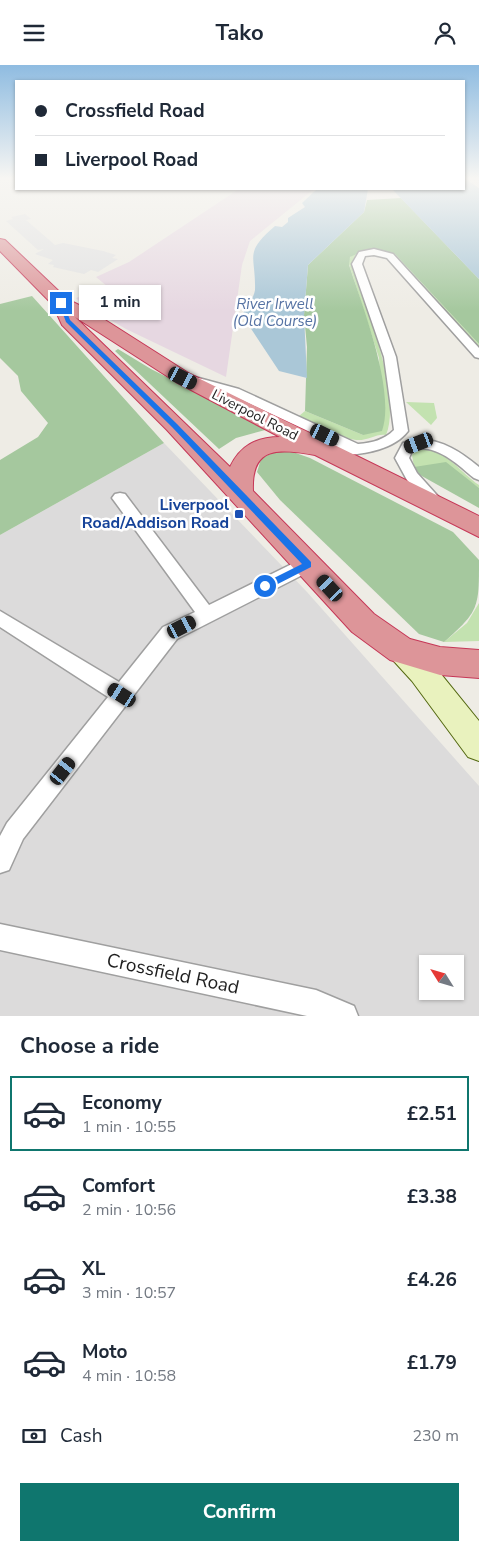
<!DOCTYPE html>
<html lang="en">
<head>
<meta charset="utf-8">
<style>
  :root { --surface:#fff; --page:#f2f2f3; --text:#1f2937; --muted:#747a83; --line:#e0e1e3; --accent:#0f766e }
  body { margin:0; font-family:"Nunito Sans",sans-serif; background:var(--page); color:var(--text); height:100vh; display:flex; flex-direction:column; font-size:19px; white-space:nowrap }
  * { box-sizing:border-box; margin:0 }
  p { font-size:16px; color:var(--muted) }
  .icon { flex:none; width:28px; height:28px; fill:none; stroke:currentColor; stroke-width:2; stroke-linecap:round; stroke-linejoin:round }
  .map { position:relative; height:951px; overflow:hidden }
  .details { display:flex; flex-direction:column; background:var(--surface); flex:1 }
  .details>* { flex:none }
  .top-card { position:absolute; left:15px; top:15px; width:450px; height:110px; border-radius:0px; box-shadow:0 1px 4px #0004; display:grid; align-content:center; height:110px; padding:0 20px; background:var(--surface) }
  .needle { width:32px; rotate:307deg }
  .controls { position:absolute; left:419px; top:890px; display:grid; gap:10px }
  .controls a { display:grid; place-items:center; width:45px; height:45px; border-radius:0px; background:var(--surface); box-shadow:0 1px 4px #0004; font-size:25px }
  .end { position:absolute; width:22px; height:22px; margin:-11px; border:6px solid #1a73e8; background:#fff; box-shadow:0 0 0 2px #fff }
  .from { border-radius:50% }
  .bubble { position:absolute; height:35px; border-radius:0px; background:var(--surface); box-shadow:0 1px 4px #0004; font-size:16px; font-weight:700; line-height:35px; text-align:center }
  .car { position:absolute; width:15px; height:30px; margin:-15px -8px; border-radius:6px; box-shadow:0 0 4px 1px #0007; background:linear-gradient(#222 24%,#8ab4d8 0 40%,#222 0 76%,#8ab4d8 0 86%,#222 0) }
  .top-card b { display:flex; align-items:center; gap:18px; height:48px; font-size:19px }
  .top-card b+b { border-top:1px solid var(--line) }
  .top-card i { width:12px; height:12px; background:var(--text) }
  ul { padding:0; list-style:none }
  li { display:flex; align-items:center; gap:15px; height:75px; margin:0 10px 8px; padding:0 10px; border:2px solid transparent; border-radius:0px }
  li div { flex:1 }
  li b { display:block; font-size:19px }
  li em { font-style:normal; font-weight:700 }
  li.selected { border-color:var(--accent) }
  li>.icon { width:45px; height:45px; stroke-width:1.5 }
  h2 { padding:0 20px; font-size:22px; line-height:60px }
  .pay { display:flex; align-items:center; gap:12px; height:55px; padding:0 20px; font-size:19px }
  .pay p { margin-inline-start:auto }
  .cta { display:flex; gap:10px; margin-top:auto; padding:10px 20px }
  .cta a { flex:1; height:58px; border-radius:0px; background:var(--accent); color:#fff; font-size:20px; font-weight:700; line-height:58px; text-align:center }
  header { display:flex; justify-content:space-between; align-items:center; height:65px; padding:0 20px; background:var(--surface); font-size:22px; font-weight:700 }
  .map>svg:first-child { display:block }
  .residential { fill:#dcdbdb; fill-rule:evenodd }
  .industrial { fill:#e6d7e1 }
  .grass { fill:#c3e2b0 }
  .forest { fill:#a5c89e }
  .parking { fill:#e2e2e2 }
  .water { fill:#aac7d7 }
  .lines { fill:none; stroke-linecap:round; stroke-linejoin:round }
  .street-casing { stroke:#9f9f9f; stroke-width:3 }
  .secondary-casing { stroke:#546911; stroke-width:2 }
  .highway-casing { stroke:#c63757; stroke-width:2 }
  .street { fill:#fff; fill-rule:evenodd }
  .secondary { fill:#e9f2be; fill-rule:evenodd }
  .highway { fill:#dd9599; fill-rule:evenodd }
  .route { fill:#1a73e8 }
  .transit-dot { fill:#1a4fb4; stroke:#fff; stroke-width:2 }
  .labels { text-anchor:middle; dominant-baseline:central; stroke-width:5; stroke-linejoin:round; paint-order:stroke }
  .far-street-label { font-size:14px; fill:#1e1e1e; stroke:#fff }
  .far-water-label { font-size:15px; font-style:italic; fill:#5572a3; stroke:#fff }
  .transit-label { font-size:16px; font-weight:bold; fill:#164399; stroke:#fff; text-anchor:end }
  .near-street-label { font-size:19px; fill:#1e1e1e; stroke:#fff }
</style>
</head>
<body>
<header><svg class="icon" aria-label="menu" viewBox="0 0 24 24"><path d="M4 6h16M4 12h16M4 18h16"/></svg>Tako<svg class="icon" aria-label="person" viewBox="0 0 24 24"><circle cx="12" cy="8" r="4"/><path d="M4 21q1-7 8-7t8 7"/></svg></header>
<div class="map">
<svg width="479" height="951" viewBox="0 0 479 951">
  <rect width="100%" height="100%" fill="#eeece5"/>
  <!-- residential -->
  <path class="residential" d="M164,378L307,527L479,721V951H0V470ZM428,899H455V926H428Z"/>
  <!-- industrial -->
  <polygon class="industrial" points="239,124 314,124 250,176 242,200 226,312 126,264 81,238 76,233 108,222 96,212 129,197"/>
  <!-- grass -->
  <g class="grass">
    <path d="M375,184L395,189L479,279V282L393,189L375,185L356,189L351,200C366,239 402,331 386,370C377,368 368,376 356,375C337,373 316,359 299,351L305,346L363,370L380,312L379,293L348,196C352,186 365,184 375,184Z"/>
    <polygon points="406,337 434,338 437,353 431,360"/>
    <path d="M423,383C446,385 461,408 479,420V423L472,418L414,402L412,390L415,386Z"/>
    <polygon points="479,538 479,576 444,577 467,558"/>
  </g>
  <!-- forest -->
  <g class="forest">
    <path d="M401,133L479,214V279L395,189L368,184L350,192L349,200C362,240 396,326 382,366L363,370L305,346L307,282L304,250L308,200L364,147L367,135Z"/>
    <polygon points="32,231 164,378 0,470 0,395 38,372 48,358 21,326 18,311 0,293 0,239"/>
    <polygon points="118,284 151,304 269,364 236,373 219,384 115,286"/>
    <path d="M275,386H290L310,393L453,467L479,495C479,543 479,546 444,577L419,569L280,435L257,407L261,394Z"/>
    <polygon points="446,397 479,423 479,443 420,410 414,402"/>
  </g>
  <!-- parking -->
  <polygon class="parking" points="25,149 31,154 26,155 55,180 63,178 103,186 116,190 112,193 118,194 98,207 91,205 84,209 53,202 54,200 48,199 53,195 35,189 44,184 38,185 6,156 13,154 11,152"/>
  <!-- water -->
  <g class="water">
    <polygon points="464,113 479,123 479,214 392,124 464,124"/>
    <path d="M317,124H368L364,147L308,200L304,250L307,313L279,306L242,250C246,243 254,233 255,225C256,189 243,189 275,161L282,162L288,157V153L305,142L302,138Z"/>
  </g>
  <g class="lines">
    <defs>
      <g id="street">
        <path d="M374,184L393,189L479,283V293L475,292L387,193L374,190L365,191L362,199L396,292L408,366C391,389 342,394 316,387L314,384L316,381L338,380L231,330L191,319L189,316L195,312L239,324L358,379C372,378 384,375 394,365L384,292L352,199L359,187Z"/>
        <path d="M418,374C443,375 461,387 479,402V415L474,413C457,399 437,379 413,384L409,393L417,408L444,438L441,442H431L407,415L395,393L403,378Z"/>
        <polygon points="120,428 125,429 209,540 302,494 308,493 314,494 316,499 314,504 177,574 23,774 9,805 0,808 0,771 7,758 108,632 0,562 0,546 119,617 163,562 195,547 115,437 112,433 115,429"/>
        <polygon points="0,859 316,925 354,941 358,951 307,951 0,885"/>
      </g>
      <polygon id="secondary" points="401,573 411,577 432,598 479,656 479,696 468,692 412,616 391,593 387,585 391,577"/>
      <path id="highway" d="M0,174L5,175L67,234L91,246L190,309L479,451V472L315,390C279,384 251,380 253,426L374,549L410,574L440,582L479,585V613L440,610L390,595L352,567L167,365L62,260L53,240L0,186ZM75,252L176,317L280,372C256,372 240,381 230,402Z"/>
    </defs>
    <!-- street casing -->
    <use href="#street" class="street-casing"/>
    <!-- secondary casing -->
    <use href="#secondary" class="secondary-casing"/>
    <!-- highway casing -->
    <use href="#highway" class="highway-casing"/>
    <!-- street -->
    <use href="#street" class="street"/>
    <!-- secondary -->
    <use href="#secondary" class="secondary"/>
    <!-- highway -->
    <use href="#highway" class="highway"/>
  </g>
  <!-- sky -->
  <linearGradient id="sky" x2="0" y2="1"><stop stop-color="#8fbce1"/><stop offset="0.46" stop-color="#f7f6f3"/><stop offset="1" stop-color="#f7f6f3" stop-opacity="0"/></linearGradient>
  <rect width="479" height="246" fill="url(#sky)"/>
  <!-- route -->
  <polygon class="route" points="63,237 70,255 177,359 311,497 311,502 268,524 262,524 262,519 302,499 172,362 66,257 59,238"/>
  <!-- markers -->
  <rect class="transit-dot" x="234" y="444" width="10" height="10" rx="2.5"/>
  <g class="labels">
    <!-- far-street labels -->
    <g class="far-street-label">
      <text transform="translate(255 350) rotate(27)">Liverpool Road</text>
    </g>
    <!-- far-water labels -->
    <g class="far-water-label">
      <text x="275" y="239">River Irwell<tspan x="275" dy="17">(Old Course)</tspan></text>
    </g>
    <!-- transit labels -->
    <g class="transit-label">
      <text x="229" y="440">Liverpool<tspan x="229" dy="18">Road/Addison Road</tspan></text>
    </g>
    <!-- near-street labels -->
    <g class="near-street-label">
      <text transform="translate(173 909) rotate(12)">Crossfield Road</text>
    </g>
  </g>
</svg>
<div class="controls">
<a><svg class="needle" viewBox="-14 -14 28 28"><path d="M0-13l5 13h-10z" fill="#e53935"/><path d="M0 13l5-13h-10z" fill="#747a83"/></svg></a>
</div>
<i class="end from" style="left:265px;top:521px"></i>
<i class="end" style="left:61px;top:238px"></i>
<div class="bubble" style="left:79px;top:220px;width:82px">1 min</div>
<i class="car" style="left:183px;top:313px;rotate:117deg"></i>
<i class="car" style="left:325px;top:370px;rotate:116deg"></i>
<i class="car" style="left:419px;top:378px;rotate:249deg"></i>
<i class="car" style="left:330px;top:523px;rotate:317deg"></i>
<i class="car" style="left:182px;top:562px;rotate:63deg"></i>
<i class="car" style="left:122px;top:630px;rotate:302deg"></i>
<i class="car" style="left:63px;top:706px;rotate:38deg"></i>
<div class="top-card">
<b><i class="from"></i>Crossfield Road</b>
<b><i></i>Liverpool Road</b>
</div>
</div>
<section class="details">
<h2>Choose a ride</h2>
<ul>
<li class="selected"><svg class="icon" aria-label="car" viewBox="0 0 24 24"><path d="M5 17H2v-5l4-1 3-4h7l3 4 3 1v5h-3M9 17h6M6 11h13"/><circle cx="7" cy="17" r="2"/><circle cx="17" cy="17" r="2"/></svg><div><b>Economy</b><p>1 min · 10:55</p></div><em>£2.51</em></li>
<li><svg class="icon" aria-label="car" viewBox="0 0 24 24"><path d="M5 17H2v-5l4-1 3-4h7l3 4 3 1v5h-3M9 17h6M6 11h13"/><circle cx="7" cy="17" r="2"/><circle cx="17" cy="17" r="2"/></svg><div><b>Comfort</b><p>2 min · 10:56</p></div><em>£3.38</em></li>
<li><svg class="icon" aria-label="car" viewBox="0 0 24 24"><path d="M5 17H2v-5l4-1 3-4h7l3 4 3 1v5h-3M9 17h6M6 11h13"/><circle cx="7" cy="17" r="2"/><circle cx="17" cy="17" r="2"/></svg><div><b>XL</b><p>3 min · 10:57</p></div><em>£4.26</em></li>
<li><svg class="icon" aria-label="car" viewBox="0 0 24 24"><path d="M5 17H2v-5l4-1 3-4h7l3 4 3 1v5h-3M9 17h6M6 11h13"/><circle cx="7" cy="17" r="2"/><circle cx="17" cy="17" r="2"/></svg><div><b>Moto</b><p>4 min · 10:58</p></div><em>£1.79</em></li>
</ul>
<div class="pay"><svg class="icon" aria-label="cash" viewBox="0 0 24 24"><path d="M3 7h18v10H3z"/><circle cx="12" cy="12" r="2"/></svg>Cash<p>230 m</p></div>
<div class="cta"><a>Confirm</a></div>
</section>
</body>
</html>
